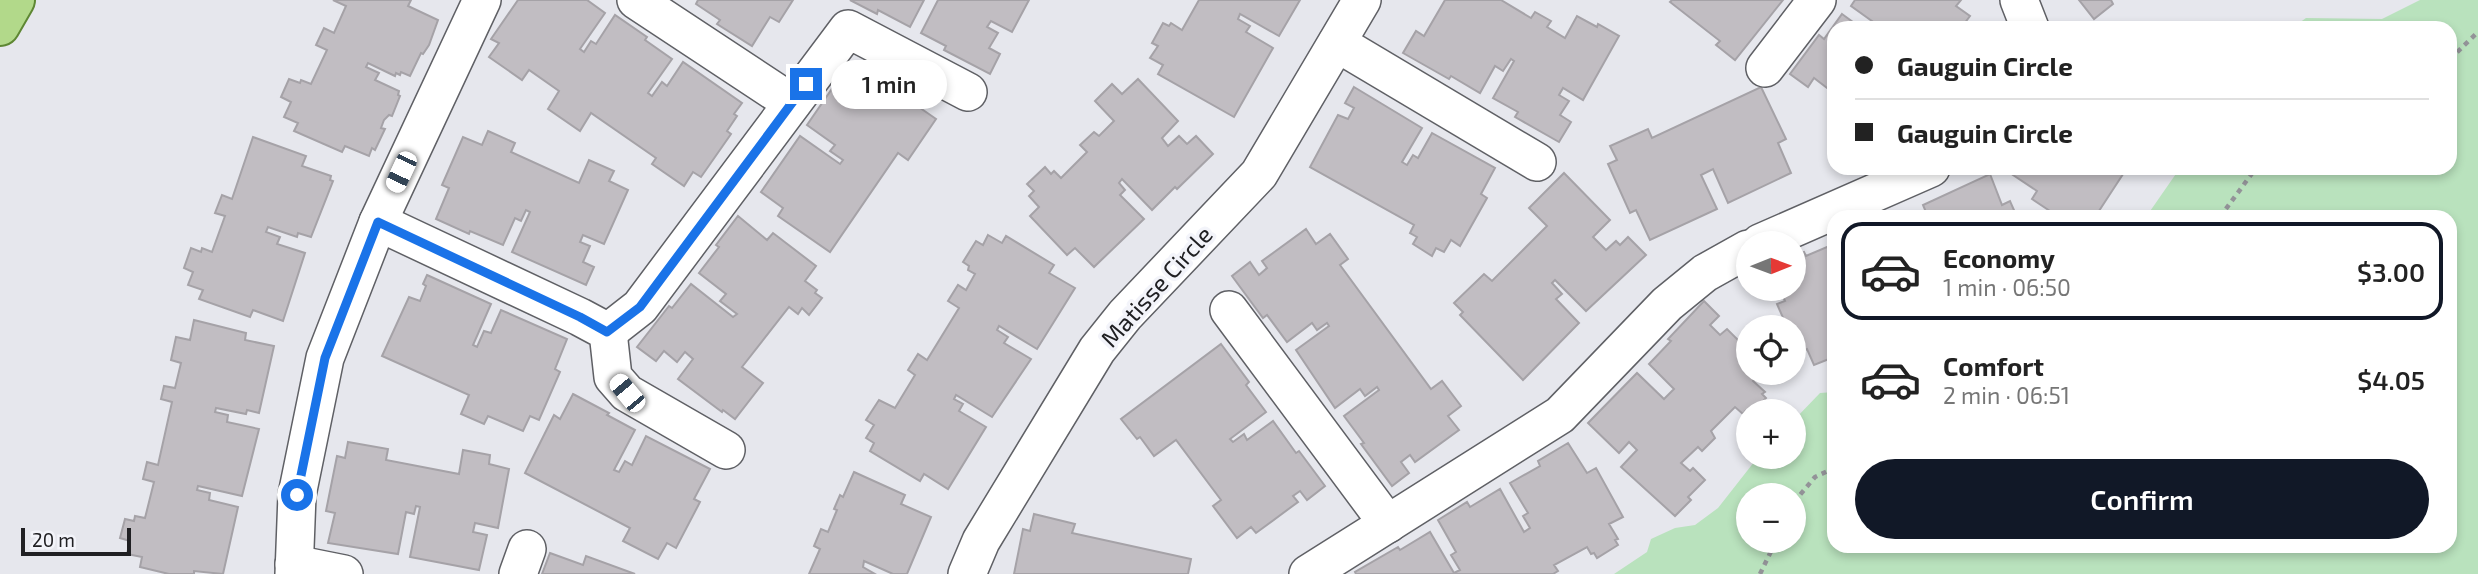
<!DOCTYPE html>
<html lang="en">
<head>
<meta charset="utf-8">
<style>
  :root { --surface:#fff; --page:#f6f6f6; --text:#222; --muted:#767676; --line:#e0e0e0; --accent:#111827 }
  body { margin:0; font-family:"Exo 2",sans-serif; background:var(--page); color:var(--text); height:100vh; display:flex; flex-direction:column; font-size:26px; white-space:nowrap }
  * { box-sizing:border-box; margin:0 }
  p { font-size:23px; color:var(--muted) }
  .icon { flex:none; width:38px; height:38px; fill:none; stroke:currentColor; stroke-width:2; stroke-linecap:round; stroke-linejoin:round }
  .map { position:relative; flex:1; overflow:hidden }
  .sheet { position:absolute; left:1827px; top:210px; width:630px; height:343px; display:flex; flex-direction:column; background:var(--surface); border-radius:21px; box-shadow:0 4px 10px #0003 }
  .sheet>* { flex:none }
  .guide { position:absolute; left:1827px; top:21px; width:630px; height:154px; border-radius:21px; box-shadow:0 4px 10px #0003; display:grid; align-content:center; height:154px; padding:0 28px; background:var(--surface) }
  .needle { width:46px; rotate:89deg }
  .controls { position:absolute; left:1736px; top:231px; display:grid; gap:14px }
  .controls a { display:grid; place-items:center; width:70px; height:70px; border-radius:50%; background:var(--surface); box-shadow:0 4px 10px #0003; font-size:35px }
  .scale { position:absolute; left:21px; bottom:18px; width:110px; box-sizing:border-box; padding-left:7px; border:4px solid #202023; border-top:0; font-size:19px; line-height:24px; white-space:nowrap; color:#202023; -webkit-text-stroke:5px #f3f4fa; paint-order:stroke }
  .end { position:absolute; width:32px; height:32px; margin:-16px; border:9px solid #1a73e8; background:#fff; box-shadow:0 0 0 4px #fff }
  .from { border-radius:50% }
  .bubble { position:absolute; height:49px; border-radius:24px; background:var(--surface); box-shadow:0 4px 10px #0003; font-size:23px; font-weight:600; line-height:49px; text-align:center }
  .car { position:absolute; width:21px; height:42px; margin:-21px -10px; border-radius:9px; box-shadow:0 0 5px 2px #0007; background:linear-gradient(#fff 24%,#345 0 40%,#fff 0 76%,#345 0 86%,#fff 0) }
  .guide b { display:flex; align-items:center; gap:24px; height:66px; font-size:26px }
  .guide b+b { border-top:2px solid var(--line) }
  .guide i { width:18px; height:18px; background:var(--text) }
  ul { padding:12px 0 0; list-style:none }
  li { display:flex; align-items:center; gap:21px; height:98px; margin:0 14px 10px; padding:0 14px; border:4px solid transparent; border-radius:21px }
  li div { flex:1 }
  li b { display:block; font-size:26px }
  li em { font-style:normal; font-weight:600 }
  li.on { border-color:var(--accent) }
  li>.icon { width:63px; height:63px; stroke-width:1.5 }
  .primary-button { display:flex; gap:14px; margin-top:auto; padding:14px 28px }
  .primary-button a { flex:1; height:80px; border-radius:42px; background:var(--accent); color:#fff; font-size:28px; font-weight:600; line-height:80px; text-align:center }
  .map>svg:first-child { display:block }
  .green { fill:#b9e2bd; fill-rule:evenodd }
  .building { fill:#c1bdc2; stroke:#a5a2a7; stroke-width:2 }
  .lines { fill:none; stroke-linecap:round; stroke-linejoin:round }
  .minor-casing { stroke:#5f6065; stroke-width:40 }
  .primary-casing { stroke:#5e8733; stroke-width:42 }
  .path { stroke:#939398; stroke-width:4.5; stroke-dasharray:5 5; stroke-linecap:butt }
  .minor { stroke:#fff; stroke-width:37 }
  .primary { stroke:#b2d98a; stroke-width:38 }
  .route { stroke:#1a73e8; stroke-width:9 }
  .labels { text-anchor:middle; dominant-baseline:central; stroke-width:7; stroke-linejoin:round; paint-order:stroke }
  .street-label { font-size:24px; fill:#202023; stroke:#f3f4fa }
</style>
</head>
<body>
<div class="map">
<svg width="2478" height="574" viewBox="0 0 2478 574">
  <rect width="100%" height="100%" fill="#e6e7ed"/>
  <!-- green -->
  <path class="green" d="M2420,0H2478V574H1614L1647,552L1651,539L1675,528L1695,525L1718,508L1758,457H1794V420L1820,393L1834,392V546H2450V217H2146L2180,168H2450V28H2292L2306,18L2382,19ZM1748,495H1794V541H1748Z"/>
  <!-- building -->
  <g class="building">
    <polygon points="333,0 411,0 408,6 438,20 429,45 423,54 421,53 410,76 401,72 400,75 396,73 395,76 368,63 366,67 379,73 375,80 399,91 398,95 400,96 392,116 389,115 384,120 381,128 385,129 375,150 372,148 369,156 345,146 342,152 294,131 298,123 284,117 291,102 281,97 289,79 300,83 301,80 311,84 327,50 316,45 324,28 334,33 346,6"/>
    <polygon points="518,0 587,0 605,13 580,49 584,52 591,41 596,44 615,15 647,37 645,40 672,59 648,93 652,96 662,82 667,86 683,62 742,103 734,114 737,116 727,131 731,134 701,177 693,172 684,186 652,164 656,158 591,113 580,131 548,109 559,91 529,70 522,80 489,57 499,43 491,39"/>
    <polygon points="698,0 793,0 779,22 770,17 752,46 717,24 720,20 696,4"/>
    <polygon points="850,0 924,0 910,27 878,10 877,14"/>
    <polygon points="938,0 1029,0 1012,32 991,21 987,27 998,33 989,48 1000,54 990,74 944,50 946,46 921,33"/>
    <polygon points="1199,0 1300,0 1279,36 1240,14 1238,19 1250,26 1246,32 1273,48 1234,117 1158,74 1163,65 1150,58 1158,46 1152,43 1163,23 1169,26 1171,23 1182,30"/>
    <polygon points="1445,0 1501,0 1531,18 1535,12 1551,21 1547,27 1565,38 1577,16 1597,27 1598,24 1619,36 1583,100 1563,88 1559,95 1569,101 1560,115 1571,122 1559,142 1515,117 1518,112 1493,98 1514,61 1511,59 1503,71 1495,66 1480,93 1451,76 1449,79 1403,53 1416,31 1424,36"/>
    <polygon points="1672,0 1783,0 1735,60 1716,45 1720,41 1670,2"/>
    <polygon points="1855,0 1961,0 1956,6 1970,16 1961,28 1873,28 1876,24 1851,6"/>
    <polygon points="2079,0 2111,0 2113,4 2094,19"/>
    <polygon points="1842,14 1861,28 1834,28 1834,86 1831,91 1814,78 1808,87 1790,74 1819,35 1824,39"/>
    <polygon points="847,67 875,86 880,80 936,119 908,160 898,153 830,252 778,216 783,208 761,192 800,136 840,164 843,160 830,151 835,145 807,125"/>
    <polygon points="1138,79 1178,121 1162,138 1168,146 1179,136 1187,144 1196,136 1213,154 1177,189 1175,187 1152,210 1122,179 1119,183 1125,190 1120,195 1144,219 1094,267 1075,248 1067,255 1030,216 1039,207 1029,196 1034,191 1027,184 1045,167 1051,174 1054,171 1061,178 1087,152 1080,145 1094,132 1099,136 1114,121 1095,101 1112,84 1122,94"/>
    <polygon points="1354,87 1422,128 1402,162 1407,165 1413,155 1418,158 1432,133 1495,168 1481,194 1487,198 1460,246 1451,240 1444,252 1436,248 1432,256 1413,244 1417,237 1410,233 1414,225 1310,167 1338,115 1348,119 1354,108 1345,103"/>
    <polygon points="1761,87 1786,139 1778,143 1791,173 1728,203 1713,169 1701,175 1717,209 1650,240 1636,210 1630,213 1608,164 1617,160 1610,146 1648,129 1652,138"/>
    <polygon points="488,131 515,143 511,152 579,183 589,160 614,171 609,181 628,190 604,244 583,235 580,242 590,246 583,262 594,267 586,285 512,252 530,212 526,210 521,221 515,218 503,245 470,231 469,234 436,219 449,188 442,185 463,137 482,145"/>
    <polygon points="253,137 306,156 302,166 331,176 330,180 333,181 311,237 298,233 297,237 268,227 266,232 280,237 277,244 305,253 283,321 253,310 250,317 199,299 203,290 188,285 193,272 184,268 191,248 201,252 202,248 212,252 225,216 215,213 222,195 232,199"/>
    <polygon points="2013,168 2127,168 2095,217 2059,217 2032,199 2037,191 2010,173"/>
    <polygon points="1564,173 1610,220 1593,237 1606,250 1616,241 1620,245 1628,237 1646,255 1586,311 1555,280 1552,283 1562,294 1556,299 1579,323 1523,380 1460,315 1463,312 1454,303 1484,274 1492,281 1547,226 1529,208"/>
    <polygon points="1990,174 2002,205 2010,201 2017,217 1928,217 1923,205"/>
    <polygon points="738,216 767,240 773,233 816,266 805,281 817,290 815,293 822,298 809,315 802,308 798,314 789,307 742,367 763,383 735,419 723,410 722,412 678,379 693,359 685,352 677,362 664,351 656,361 637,347 669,306 672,308 691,284 733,317 737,314 720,301 726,294 699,273 719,247 716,245"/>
    <polygon points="1306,229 1316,244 1330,234 1348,259 1340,265 1431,389 1442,381 1461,406 1448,416 1459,430 1415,462 1410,455 1401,462 1409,473 1392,486 1361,444 1364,443 1344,416 1379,390 1377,387 1365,396 1360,389 1335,408 1296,350 1329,326 1327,323 1317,330 1312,323 1287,342 1267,315 1263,318 1232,276 1250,262 1259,275 1267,268 1262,261"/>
    <polygon points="988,235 1002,243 1006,236 1054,265 1049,273 1075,288 1037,349 999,326 997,330 1008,337 1004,343 1031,359 992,417 956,395 954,399 963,404 959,411 986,427 948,489 924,474 920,481 870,451 874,443 866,438 874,425 866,420 879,400 895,408 915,375 908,370 918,354 927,360 959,308 948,301 958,285 966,290 975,274 968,270 969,266 963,262 976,241 983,245"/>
    <polygon points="1834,244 1834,357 1814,365 1807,349 1798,353 1794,343 1794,327 1787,327 1777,304 1785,301 1780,289 1794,289 1794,256 1804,252 1806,256"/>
    <polygon points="427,275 491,304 473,345 477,347 484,331 491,333 501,310 567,339 555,369 560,372 539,420 530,416 523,431 488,416 484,424 461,414 469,395 382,356 409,297 420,301 426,286 423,284"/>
    <polygon points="1704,301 1719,316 1710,325 1720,335 1727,329 1748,350 1748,373 1761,373 1753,381 1765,392 1762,394 1766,398 1754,411 1746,410 1743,414 1735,407 1711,431 1715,438 1702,451 1698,447 1681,463 1690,471 1693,468 1705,480 1688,497 1691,500 1675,516 1621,467 1637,450 1629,442 1619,453 1588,423 1637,373 1664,399 1674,389 1649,364 1671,341 1668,339"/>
    <polygon points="194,320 246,333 245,340 274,346 259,413 247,410 246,414 216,408 215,412 228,415 227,422 259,429 242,496 198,486 197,490 210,493 209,500 238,507 223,574 194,571 194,574 169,574 140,567 142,557 127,554 130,541 120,538 125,519 134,521 135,516 145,518 154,482 143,479 147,462 158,465 172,402 161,399 164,386 175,388 181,363 171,360 176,337 190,340"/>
    <polygon points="1221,344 1249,382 1246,385 1266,412 1230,439 1233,442 1244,434 1247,440 1273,421 1296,453 1299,451 1325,486 1307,500 1300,491 1293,496 1298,502 1256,533 1251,527 1237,538 1213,506 1221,500 1176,440 1154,456 1140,437 1137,439 1121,419"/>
    <polygon points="573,394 609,413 607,415 635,430 614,470 619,472 625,461 632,465 646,436 710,469 694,499 700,502 676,548 667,543 658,559 623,541 630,528 525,473 554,415 560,419"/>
    <polygon points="348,442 388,449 386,460 459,474 463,450 490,455 489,464 509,469 498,528 475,523 473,532 487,535 479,570 410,557 420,507 416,506 414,514 406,512 398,554 328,543 335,513 326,511 337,456 345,458"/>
    <polygon points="1568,443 1587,473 1596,468 1623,517 1609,524 1618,539 1615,540 1618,545 1597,558 1594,553 1591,554 1587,547 1554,565 1558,571 1553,574 1356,574 1355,572 1398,547 1400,550 1430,532 1454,573 1460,570 1451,555 1456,552 1438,520 1467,502 1470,507 1500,489 1524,532 1530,528 1523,516 1528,513 1510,483 1540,466 1538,461"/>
    <polygon points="854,472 905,495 901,504 931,517 907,574 893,574 864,561 863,567 875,574 809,574 820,549 814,546 821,529 828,532 837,510 834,509 840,495 843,497"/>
    <polygon points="1034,514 1075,524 1072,533 1191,559 1188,574 1014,574 1023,529 1030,531"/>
    <polygon points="550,553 583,565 586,556 635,574 542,574"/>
  </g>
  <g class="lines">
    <defs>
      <g id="minor">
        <polyline points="636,0 792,103"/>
        <polyline points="2019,0 2030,28"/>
        <polyline points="1337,43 1537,162"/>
        <polyline points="1765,68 1817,0"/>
        <polyline points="378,222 580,317 608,332 613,377 627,393 726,450"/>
        <polyline points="1760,243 1931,168"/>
        <polyline points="1229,310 1388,524"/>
        <polyline points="608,332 640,307 848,29 968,92"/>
        <polyline points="294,564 344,574"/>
        <polyline points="294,574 297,495 325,358 378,222 482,0"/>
        <polyline points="518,574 527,549"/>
        <polyline points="967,574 981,541 1097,350 1125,315 1259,174 1362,0"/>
        <polyline points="1308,574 1560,415 1667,304 1705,273 1748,249"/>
      </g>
      <polyline id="primary" points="0,26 15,0"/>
    </defs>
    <!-- minor casing -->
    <use href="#minor" class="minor-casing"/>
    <!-- primary casing -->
    <use href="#primary" class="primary-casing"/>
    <!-- path -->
    <g class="path">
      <polyline points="2450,59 2478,32"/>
      <polyline points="2220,217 2256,168"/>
      <polyline points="1794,502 1815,477 1834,468"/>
      <polyline points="1760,574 1776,541"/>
    </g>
    <!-- minor -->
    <use href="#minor" class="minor"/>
    <!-- primary -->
    <use href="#primary" class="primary"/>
  </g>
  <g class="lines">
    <!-- route -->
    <polyline class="route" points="297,495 325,358 378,222 580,317 607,332 640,307 806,84"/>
  </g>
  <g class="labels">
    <!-- street labels -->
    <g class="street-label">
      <text transform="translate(1156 286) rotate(-48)">Matisse Circle</text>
    </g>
  </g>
</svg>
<div class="controls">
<a><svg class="needle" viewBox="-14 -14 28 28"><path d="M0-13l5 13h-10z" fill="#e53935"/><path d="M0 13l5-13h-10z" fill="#767676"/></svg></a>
<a><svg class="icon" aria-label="locate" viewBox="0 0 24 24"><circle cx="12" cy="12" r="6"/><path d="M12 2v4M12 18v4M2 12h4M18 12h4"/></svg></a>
<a>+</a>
<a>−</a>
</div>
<div class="scale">20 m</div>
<i class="end from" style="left:297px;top:495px"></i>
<i class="end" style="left:806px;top:84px"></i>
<div class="bubble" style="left:831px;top:60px;width:116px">1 min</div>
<i class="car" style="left:401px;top:172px;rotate:205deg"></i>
<i class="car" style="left:627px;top:393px;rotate:320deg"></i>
<div class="guide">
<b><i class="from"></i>Gauguin Circle</b>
<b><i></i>Gauguin Circle</b>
</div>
<section class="sheet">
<ul>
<li class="on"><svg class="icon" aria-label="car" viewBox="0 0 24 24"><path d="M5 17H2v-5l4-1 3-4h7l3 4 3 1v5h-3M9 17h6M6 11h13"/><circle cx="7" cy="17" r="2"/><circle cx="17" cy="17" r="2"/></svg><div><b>Economy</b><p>1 min · 06:50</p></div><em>$3.00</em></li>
<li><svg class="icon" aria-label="car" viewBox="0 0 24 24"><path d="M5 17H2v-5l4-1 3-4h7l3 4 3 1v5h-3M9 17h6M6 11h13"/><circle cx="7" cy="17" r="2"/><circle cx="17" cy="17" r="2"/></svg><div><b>Comfort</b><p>2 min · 06:51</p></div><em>$4.05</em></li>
</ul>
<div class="primary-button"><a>Confirm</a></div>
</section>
</div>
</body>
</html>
